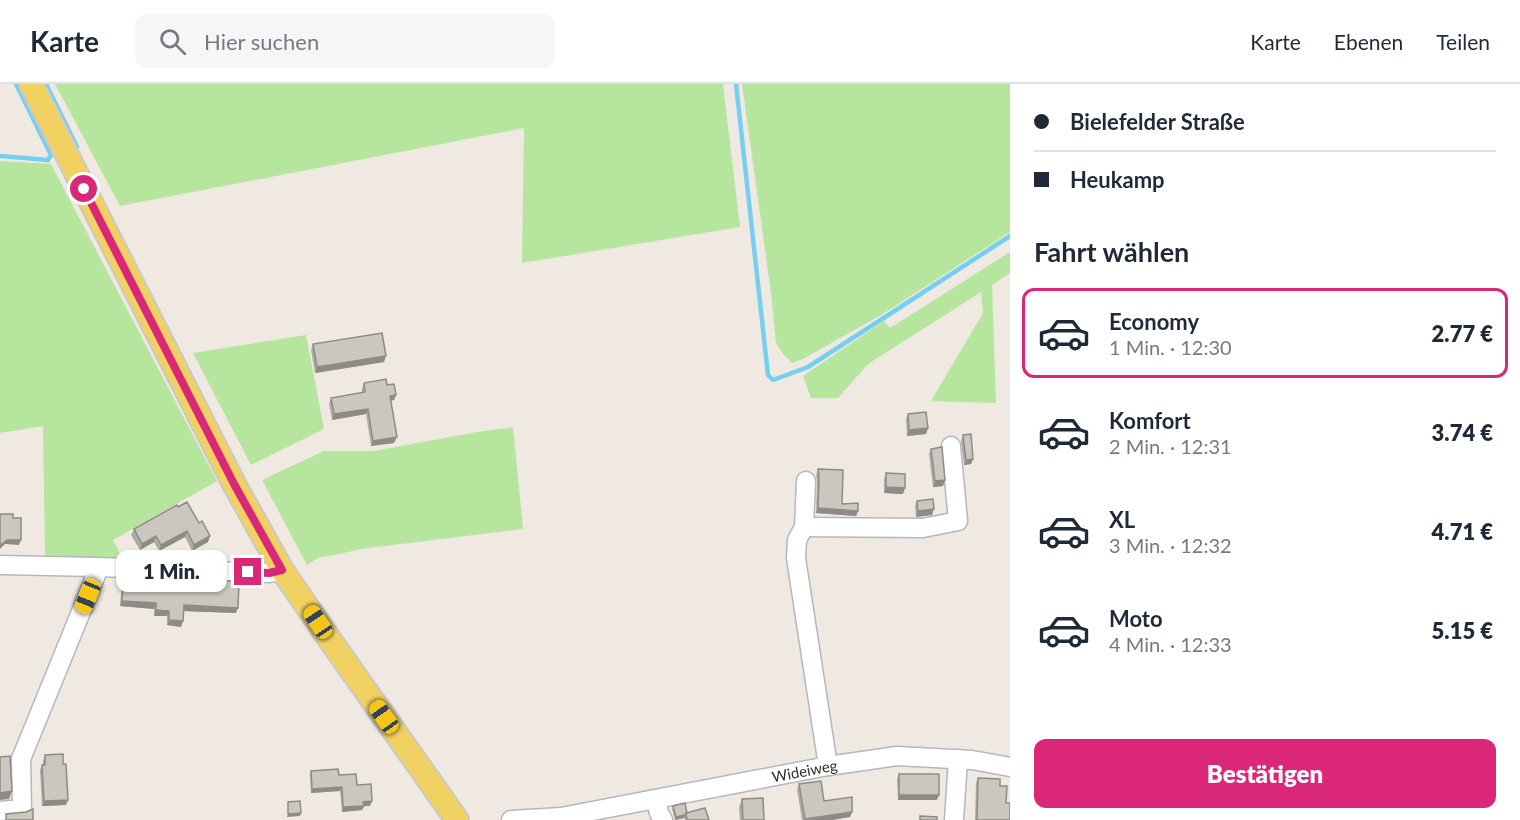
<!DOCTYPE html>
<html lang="de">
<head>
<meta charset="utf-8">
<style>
  :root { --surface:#fff; --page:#f6f6f7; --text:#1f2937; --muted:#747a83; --line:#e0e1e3; --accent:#db2777 }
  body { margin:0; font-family:Lato,sans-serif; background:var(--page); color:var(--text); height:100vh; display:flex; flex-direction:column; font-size:22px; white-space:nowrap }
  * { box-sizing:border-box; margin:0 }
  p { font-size:20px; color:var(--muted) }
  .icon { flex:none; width:33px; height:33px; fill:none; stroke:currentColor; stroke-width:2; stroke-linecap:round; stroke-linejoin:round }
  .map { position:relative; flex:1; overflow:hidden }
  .side { display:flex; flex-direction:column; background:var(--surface); width:510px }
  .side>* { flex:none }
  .guide { display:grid; align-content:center; height:132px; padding:0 24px; background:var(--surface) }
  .end { position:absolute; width:27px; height:27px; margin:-14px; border:8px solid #db2777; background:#fff; box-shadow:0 0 0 3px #fff }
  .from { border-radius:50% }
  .bubble { position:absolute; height:42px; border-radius:12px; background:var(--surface); box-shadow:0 2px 4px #0004; font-size:20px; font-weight:800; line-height:42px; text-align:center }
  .car { position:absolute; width:18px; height:36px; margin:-18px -9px; border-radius:8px; box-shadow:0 0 4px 2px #0007; background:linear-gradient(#f5c518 24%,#345 0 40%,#f5c518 0 76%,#345 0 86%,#f5c518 0) }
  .guide b { display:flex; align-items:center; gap:21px; height:57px; font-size:22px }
  .guide b+b { border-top:2px solid var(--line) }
  .guide i { width:15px; height:15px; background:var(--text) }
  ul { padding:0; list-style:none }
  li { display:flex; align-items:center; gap:18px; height:90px; margin:0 12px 9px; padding:0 12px; border:3px solid transparent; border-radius:12px }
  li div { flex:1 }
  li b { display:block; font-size:22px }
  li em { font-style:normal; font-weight:800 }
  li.current { border-color:var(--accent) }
  li>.icon { width:54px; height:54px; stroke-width:1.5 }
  h2 { padding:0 24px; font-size:27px; line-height:72px }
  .button { display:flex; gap:12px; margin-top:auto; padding:12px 24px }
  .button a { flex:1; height:69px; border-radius:12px; background:var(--accent); color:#fff; font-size:24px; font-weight:800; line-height:69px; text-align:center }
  header { display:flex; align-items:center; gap:36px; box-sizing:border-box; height:84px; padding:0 30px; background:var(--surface); border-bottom:2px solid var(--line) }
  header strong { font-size:28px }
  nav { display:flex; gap:33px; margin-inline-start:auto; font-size:21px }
  .search { width:420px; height:54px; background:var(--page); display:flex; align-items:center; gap:15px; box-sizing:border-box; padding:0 21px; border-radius:12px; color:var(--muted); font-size:22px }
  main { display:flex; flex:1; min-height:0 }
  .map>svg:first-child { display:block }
  .green { fill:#b6e59e }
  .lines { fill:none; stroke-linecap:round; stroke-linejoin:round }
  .stream { stroke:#75cff0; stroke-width:4.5 }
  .minor-casing { stroke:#b4b7c1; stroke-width:21 }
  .major-casing { stroke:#c9c9c9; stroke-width:26 }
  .minor { stroke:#fff; stroke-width:18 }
  .major { stroke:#f2d163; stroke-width:22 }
  .wall { fill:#afaba4 }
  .shaded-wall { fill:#8e8b86 }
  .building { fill:#cbc7bf; stroke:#8e8b86; stroke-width:1.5 }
  .route { stroke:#db2777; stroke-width:8 }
  .labels { text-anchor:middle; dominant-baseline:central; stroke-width:5; stroke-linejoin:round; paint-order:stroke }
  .street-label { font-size:15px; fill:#2e2e2e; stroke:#fff }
</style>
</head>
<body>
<header>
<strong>Karte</strong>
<div class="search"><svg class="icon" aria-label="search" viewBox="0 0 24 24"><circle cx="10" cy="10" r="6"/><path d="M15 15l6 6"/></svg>Hier suchen</div>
<nav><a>Karte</a><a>Ebenen</a><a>Teilen</a></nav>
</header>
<main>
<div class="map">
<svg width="1010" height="736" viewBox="0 0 1010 736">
  <rect width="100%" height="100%" fill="#efe9e1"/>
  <!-- green -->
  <g class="green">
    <polygon points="55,0 723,0 740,143 522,179 524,44 120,122"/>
    <polygon points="742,0 1010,0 1010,148 881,231 803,275 792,279 784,271 776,259 771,209"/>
    <polygon points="0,77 51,80 217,397 113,456 123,476 45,475 43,342 0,349"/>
    <polygon points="1010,168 1010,189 992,201 996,319 931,317 983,229 981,208 868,280 838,314 811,314 803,292 884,237 890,244"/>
    <polygon points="306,251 324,345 251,381 193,269"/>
    <polygon points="513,343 523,445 368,464 318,474 307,481 262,396 324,367 374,367 477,348"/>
  </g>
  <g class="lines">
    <!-- stream -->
    <g class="stream">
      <polyline points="16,0 51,71 48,76"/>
      <polyline points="46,0 77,63"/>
      <polyline points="736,0 768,291 773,296 808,283 1010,152"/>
      <polyline points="0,72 48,76"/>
    </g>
    <defs>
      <g id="minor">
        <polyline points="806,397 804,443 797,456 796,474 828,682"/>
        <polyline points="804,443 923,444 958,437 951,362"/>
        <polyline points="0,481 97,483 269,489 282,486"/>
        <polyline points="656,715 659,729 663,736"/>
        <polyline points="0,727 22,725 21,675 96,491 97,483"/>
        <path id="s1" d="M511,736L561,733L828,682L897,672L972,676L1010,683"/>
        <polyline points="954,736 958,675"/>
      </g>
      <polyline id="major" points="31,0 234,400 282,486 330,556 457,736"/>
    </defs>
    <!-- minor casing -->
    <use href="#minor" class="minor-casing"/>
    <!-- major casing -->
    <use href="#major" class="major-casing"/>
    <!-- minor -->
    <use href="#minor" class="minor"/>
    <!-- major -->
    <use href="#major" class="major"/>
  </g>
  <!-- wall -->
  <g class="wall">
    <polygon points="313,260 384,278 315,289 311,266"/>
    <polygon points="364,299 387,301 396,311 394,316 391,317 394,359 371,362 366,330 332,336 329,319 331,314 362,309 362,304"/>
    <polygon points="908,330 928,344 926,350 907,352 906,335"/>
    <polygon points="963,351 973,375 971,380 964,381 961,357"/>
    <polygon points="931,365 943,402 933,403 929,370"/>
    <polygon points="818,385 842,420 858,427 856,432 816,429 817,397 816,391"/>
    <polygon points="886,389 903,410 884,409 884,395"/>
    <polygon points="917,417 932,431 916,433 915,422"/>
    <polygon points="177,421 208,458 192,467 185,453 159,467 154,458 140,466 131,451 134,445"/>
    <polygon points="133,495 173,500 193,501 195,497 236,529 184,527 181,543 167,541 167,532 154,532 154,525 120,522 121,509 123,503 128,504 130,497 132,497"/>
    <polygon points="45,671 66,721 42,722 40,686 42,681 43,681 43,677"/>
    <polygon points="311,687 339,691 357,701 370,722 364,722 362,726 342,728 340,707 311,709 310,691"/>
    <polygon points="899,690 937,716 898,716 897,695"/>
    <polygon points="978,694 1000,702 1006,719 1010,736 975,736 976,699"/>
    <polygon points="799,700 824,717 852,728 850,733 832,736 802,736 797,705"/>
    <polygon points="742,715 764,736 740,736 739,723"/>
    <polygon points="673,722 687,729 709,736 685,736 684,734 675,736 672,725"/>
  </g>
  <!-- shaded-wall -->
  <g class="shaded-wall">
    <polygon points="386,272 384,278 315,289 317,283"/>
    <polygon points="396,311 394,316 388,317 390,312"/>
    <polygon points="368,325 366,330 332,336 334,330"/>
    <polygon points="928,344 926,350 907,352 909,346"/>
    <polygon points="397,353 394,359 371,362 373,357"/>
    <polygon points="973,375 971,380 964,381 966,376"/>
    <polygon points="945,396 943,402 933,403 935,397"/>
    <polygon points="886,403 905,404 903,410 884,409"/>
    <polygon points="818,424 858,427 856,432 816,429"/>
    <polygon points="934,425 932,431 916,433 918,427"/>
    <polygon points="187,447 185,453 159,467 161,461"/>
    <polygon points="156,452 154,458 140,466 142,460"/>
    <polygon points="210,452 208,458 192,467 194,461"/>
    <polygon points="7,456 21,456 19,461 5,460 0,465 0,460"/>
    <polygon points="122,517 156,519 154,525 120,522"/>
    <polygon points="184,521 238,524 236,529 182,527"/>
    <polygon points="156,526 169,527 167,532 154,532"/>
    <polygon points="169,536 183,537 181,543 167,541"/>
    <polygon points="342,703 340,707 311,709 312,705"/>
    <polygon points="12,707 9,715 0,716 0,709"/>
    <polygon points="899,711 939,711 937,716 898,716"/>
    <polygon points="68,716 66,721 42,722 44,717"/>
    <polygon points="372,717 370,722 364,722 362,726 342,728 343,723 363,718"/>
    <polygon points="852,728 850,733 832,736 804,736"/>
    <polygon points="301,729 300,732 287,733 288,730"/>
    <polygon points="685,731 684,734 675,736 676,733"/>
  </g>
  <!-- building -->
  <g class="building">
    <polygon points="382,249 386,272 317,283 313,260"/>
    <polygon points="386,295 387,301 394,300 396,311 390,312 397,353 373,357 368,325 334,330 331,314 365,308 364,299"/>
    <polygon points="926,328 928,344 909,346 908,330"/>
    <polygon points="971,350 973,375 966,376 963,351"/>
    <polygon points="942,363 945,396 935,397 931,365"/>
    <polygon points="818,385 843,386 842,420 858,419 858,427 818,424 819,392"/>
    <polygon points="886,389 905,390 905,404 886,403"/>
    <polygon points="933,415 934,425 918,427 917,417"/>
    <polygon points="187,418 199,439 202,437 210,452 194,461 187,447 161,461 156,452 142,460 134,445 177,421 178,423"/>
    <polygon points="0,430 13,430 13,434 21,434 21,456 7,456 2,460 0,460"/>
    <polygon points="133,495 173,497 173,500 195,501 195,497 239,497 238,524 184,521 183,537 169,536 169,527 156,526 156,519 122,517 123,503 130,504 130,497 132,497"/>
    <polygon points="63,670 63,680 66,680 68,716 44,717 42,681 45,681 45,671"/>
    <polygon points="10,672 12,707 0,709 0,673"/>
    <polygon points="338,685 339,691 356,690 357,701 371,700 372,717 363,718 364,722 343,723 342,703 312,705 311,687"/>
    <rect x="899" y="690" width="40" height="21"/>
    <polygon points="978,694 1000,695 1000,702 1007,702 1006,719 1010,719 1010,736 977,736"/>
    <polygon points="821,697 824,717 852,713 852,728 805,735 799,700"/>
    <polygon points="763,714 764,736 743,736 742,715"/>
    <polygon points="300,717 301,729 288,730 288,718"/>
    <polygon points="685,719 687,729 686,729 685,731 676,733 673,722"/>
    <polygon points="705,724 709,736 687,736 686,729"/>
    <polygon points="33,725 33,736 6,736 6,730 26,728"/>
    <polygon points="920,732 937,733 937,736 920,736"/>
  </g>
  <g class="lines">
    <!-- route -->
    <polyline class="route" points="84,105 234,400 282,486 269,489 248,488"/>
  </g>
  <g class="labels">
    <!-- street labels -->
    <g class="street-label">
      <text stroke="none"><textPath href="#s1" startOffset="298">Wideiweg</textPath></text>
    </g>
  </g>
</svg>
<i class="end from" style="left:84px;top:105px"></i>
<i class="end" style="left:248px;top:488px"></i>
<div class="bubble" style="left:116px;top:466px;width:111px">1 Min.</div>
<i class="car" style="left:88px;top:512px;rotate:202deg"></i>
<i class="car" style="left:318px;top:538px;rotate:326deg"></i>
<i class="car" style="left:384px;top:633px;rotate:325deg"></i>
</div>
<section class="side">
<div class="guide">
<b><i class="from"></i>Bielefelder Straße</b>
<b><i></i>Heukamp</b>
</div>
<h2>Fahrt wählen</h2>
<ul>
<li class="current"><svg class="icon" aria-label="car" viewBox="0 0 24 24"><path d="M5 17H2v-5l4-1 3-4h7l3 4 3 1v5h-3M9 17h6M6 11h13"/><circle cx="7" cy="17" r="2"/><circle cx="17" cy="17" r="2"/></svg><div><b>Economy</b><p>1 Min. · 12:30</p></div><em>2.77 €</em></li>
<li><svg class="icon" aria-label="car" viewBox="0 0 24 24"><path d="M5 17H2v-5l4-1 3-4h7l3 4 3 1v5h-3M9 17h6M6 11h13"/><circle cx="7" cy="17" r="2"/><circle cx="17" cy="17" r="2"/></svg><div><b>Komfort</b><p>2 Min. · 12:31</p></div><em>3.74 €</em></li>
<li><svg class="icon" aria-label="car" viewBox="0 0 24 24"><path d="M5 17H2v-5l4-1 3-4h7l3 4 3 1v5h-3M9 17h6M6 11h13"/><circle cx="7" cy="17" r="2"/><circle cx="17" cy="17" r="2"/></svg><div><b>XL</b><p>3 Min. · 12:32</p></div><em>4.71 €</em></li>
<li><svg class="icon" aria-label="car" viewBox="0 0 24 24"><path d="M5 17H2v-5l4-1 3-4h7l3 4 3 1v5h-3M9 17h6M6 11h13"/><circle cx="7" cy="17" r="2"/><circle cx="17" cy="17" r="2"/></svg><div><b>Moto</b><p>4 Min. · 12:33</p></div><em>5.15 €</em></li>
</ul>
<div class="button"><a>Bestätigen</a></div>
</section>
</main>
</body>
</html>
